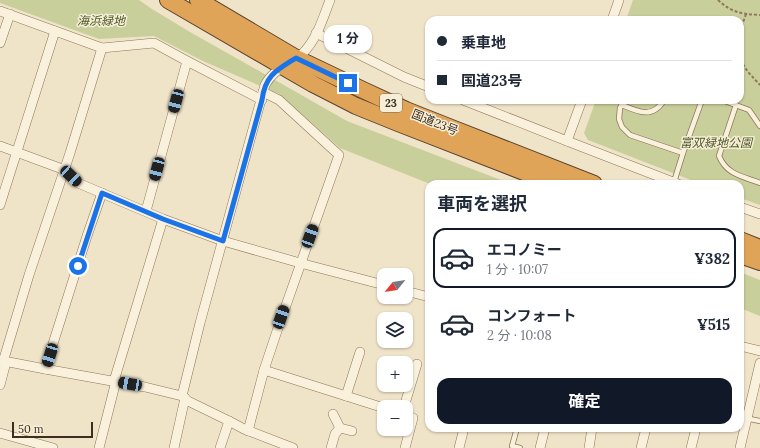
<!DOCTYPE html>
<html lang="ja">
<head>
<meta charset="utf-8">
<style>
  :root { --surface:#fff; --page:#f6f6f7; --text:#1f2937; --muted:#747a83; --line:#e0e1e3; --accent:#111827 }
  body { margin:0; font-family:Lora,"Noto Sans JP",serif; background:var(--page); color:var(--text); height:100vh; display:flex; flex-direction:column; font-size:15px; white-space:nowrap }
  * { box-sizing:border-box; margin:0 }
  p { font-size:13px; color:var(--muted) }
  .icon { flex:none; width:22px; height:22px; fill:none; stroke:currentColor; stroke-width:2; stroke-linecap:round; stroke-linejoin:round }
  .map { position:relative; flex:1; overflow:hidden }
  .sheet { position:absolute; left:425px; top:180px; width:319px; height:252px; display:flex; flex-direction:column; background:var(--surface); border-radius:12px; box-shadow:0 1px 3px #0004 }
  .sheet>* { flex:none }
  .top-card { position:absolute; left:425px; top:16px; width:319px; height:88px; border-radius:12px; box-shadow:0 1px 3px #0004; display:grid; align-content:center; height:88px; padding:0 12px; background:var(--surface) }
  .needle { width:26px; rotate:240deg }
  .fabs { position:absolute; left:377px; top:268px; display:grid; gap:8px }
  .fabs a { display:grid; place-items:center; width:36px; height:36px; border-radius:8px; background:var(--surface); box-shadow:0 1px 3px #0004; font-size:20px }
  .scale { position:absolute; left:12px; bottom:10px; width:81px; box-sizing:border-box; padding-left:4px; border:2px solid #3d2e20; border-top:0; font-size:11px; line-height:14px; white-space:nowrap; color:#3d2e20; -webkit-text-stroke:3px #f7eed8; paint-order:stroke }
  .end { position:absolute; width:18px; height:18px; margin:-9px; border:5px solid #1a73e8; background:#fff; box-shadow:0 0 0 2px #fff }
  .from { border-radius:50% }
  .bubble { position:absolute; height:28px; border-radius:12px; background:var(--surface); box-shadow:0 1px 3px #0004; font-size:13px; font-weight:700; line-height:28px; text-align:center }
  .car { position:absolute; width:12px; height:24px; margin:-12px -6px; border-radius:5px; box-shadow:0 0 3px 1px #0007; background:linear-gradient(#222 24%,#8ab4d8 0 40%,#222 0 76%,#8ab4d8 0 86%,#222 0) }
  .top-card b { display:flex; align-items:center; gap:14px; height:38px; font-size:15px }
  .top-card b+b { border-top:1px solid var(--line) }
  .top-card i { width:10px; height:10px; background:var(--text) }
  ul { padding:0; list-style:none }
  li { display:flex; align-items:center; gap:12px; height:60px; margin:0 8px 6px; padding:0 4px; border:2px solid transparent; border-radius:12px }
  li div { flex:1 }
  li b { display:block; font-size:15px }
  li em { font-style:normal; font-weight:700 }
  li.current { border-color:var(--accent) }
  li>.icon { width:36px; height:36px; stroke-width:1.5 }
  h2 { padding:0 12px; font-size:18px; line-height:48px }
  .button { display:flex; gap:8px; margin-top:auto; padding:8px 12px }
  .button a { flex:1; height:46px; border-radius:12px; background:var(--accent); color:#fff; font-size:16px; font-weight:700; line-height:46px; text-align:center }
  .map>svg:first-child { display:block }
  .green { fill:#c9cf9b }
  .lines { fill:none; stroke-linecap:round; stroke-linejoin:round }
  .lane-casing { stroke:#8d765c; stroke-width:6 }
  .street-casing { stroke:#8d765c; stroke-width:10 }
  .highway-casing { stroke:#5b4430; stroke-width:18 }
  .path { stroke:#8d765c; stroke-width:2; stroke-dasharray:3 2; stroke-linecap:butt }
  .lane { stroke:#faf1dc; stroke-width:4.5 }
  .street { stroke:#faf1dc; stroke-width:9 }
  .highway { stroke:#e0a458; stroke-width:16 }
  .route { stroke:#1a73e8; stroke-width:5 }
  .labels { text-anchor:middle; dominant-baseline:central; stroke-width:3; stroke-linejoin:round; paint-order:stroke }
  .shield { fill:#f7eed8; stroke:#756857; stroke-width:1 }
  .shield-label { font-size:11px; font-weight:bold; fill:#3d2e20 }
  .park-label { font-size:12px; font-style:italic; fill:#4d5a26; stroke:#f7eed8 }
  .street-label { font-size:12px; fill:#3d2e20; stroke:#f7eed8 }
</style>
</head>
<body>
<div class="map">
<svg width="760" height="448" viewBox="0 0 760 448">
  <rect width="100%" height="100%" fill="#f0e4c8"/>
  <!-- green -->
  <g class="green">
    <polygon points="0,0 139,0 152,9 190,32 261,72 347,121 511,184 430,184 340,148 279,94 205,62 154,36 99,39 0,3"/>
    <polygon points="633,0 760,0 760,205 740,198 740,184 701,184 588,140 584,133 596,100 740,100 740,20 626,20"/>
    <polygon points="740,272 760,280 760,316 740,308"/>
  </g>
  <g class="lines">
    <defs>
      <g id="lane">
        <polyline points="624,100 620,108 619,119 622,127 630,135 683,153"/>
        <polyline points="722,100 749,110 760,126"/>
        <path d="M622,105C638,112 653,119 664,100"/>
        <path d="M736,105L719,156C727,175 742,176 760,183"/>
        <polyline points="674,182 683,153 702,100"/>
        <polyline points="740,417 760,421"/>
        <polyline points="517,428 512,446 520,448"/>
      </g>
      <g id="street">
        <polyline points="0,11 102,48 154,43 187,61 262,100"/>
        <polyline points="612,20 619,0"/>
        <polyline points="316,33 404,77 429,87"/>
        <polyline points="0,43 10,14"/>
        <polyline points="463,100 567,141"/>
        <polyline points="582,100 567,141 678,184"/>
        <polyline points="0,146 65,170 78,183 163,219 223,241 300,263 384,285"/>
        <polyline points="0,205 55,31"/>
        <polyline points="740,207 760,214"/>
        <polyline points="146,211 187,61"/>
        <polyline points="406,291 429,297"/>
        <polyline points="740,346 760,351"/>
        <polyline points="0,362 9,362 45,369 145,387 182,396 188,401 229,421 244,429 293,448"/>
        <polyline points="3,362 29,275 70,153 102,48"/>
        <polyline points="45,369 87,236 102,193"/>
        <polyline points="264,370 384,408"/>
        <polyline points="114,381 163,219"/>
        <polyline points="0,385 6,362"/>
        <path d="M182,396L200,323L265,85C274,68 290,65 303,53C317,39 323,18 330,0"/>
        <polyline points="346,396 360,352"/>
        <polyline points="404,407 417,364"/>
        <polyline points="333,414 340,428"/>
        <polyline points="248,431 264,370 277,331 339,155 279,100 263,92"/>
        <polyline points="0,433 53,448"/>
        <polyline points="99,448 116,381"/>
        <polyline points="174,448 185,398"/>
        <polyline points="220,448 229,421"/>
        <polyline points="331,448 335,434 340,428 352,431"/>
        <polyline points="405,448 413,418 406,415"/>
        <polyline points="459,448 464,428"/>
        <polyline points="540,448 545,428"/>
        <polyline points="589,448 592,428"/>
        <polyline points="641,448 646,428"/>
        <polyline points="691,448 696,428"/>
        <polyline points="740,448 760,363"/>
      </g>
      <g id="highway">
        <polyline points="168,0 313,84 356,106 398,123 555,184"/>
        <polyline points="198,0 296,58 363,90 406,110 449,127 594,184"/>
        <polyline points="740,240 760,248"/>
        <polyline points="740,255 760,262"/>
      </g>
    </defs>
    <!-- lane casing -->
    <use href="#lane" class="lane-casing"/>
    <!-- street casing -->
    <use href="#street" class="street-casing"/>
    <!-- highway casing -->
    <use href="#highway" class="highway-casing"/>
    <!-- path -->
    <g class="path">
      <path d="M718,0C732,13 742,14 760,15"/>
      <polyline points="740,31 746,14"/>
      <polyline points="740,60 748,72 760,85"/>
    </g>
    <!-- lane -->
    <use href="#lane" class="lane"/>
    <!-- street -->
    <use href="#street" class="street"/>
    <!-- highway -->
    <use href="#highway" class="highway"/>
  </g>
  <g class="lines">
    <!-- route -->
    <path class="route" d="M78,266L102,193L163,219L223,241L262,100C265,75 277,70 296,58L348,83"/>
  </g>
  <g class="labels">
    <!-- shield labels -->
    <rect class="shield" x="380" y="94" width="22" height="18" rx="3"/>
    <g class="shield-label">
      <text x="391" y="103">23</text>
    </g>
    <!-- park labels -->
    <g class="park-label">
      <text x="101" y="20">海浜緑地</text>
      <text x="716" y="142">富双緑地公園</text>
    </g>
    <!-- street labels -->
    <g class="street-label">
      <text transform="translate(435 122) rotate(22)">国道23号</text>
    </g>
  </g>
</svg>
<div class="fabs">
<a><svg class="needle" viewBox="-14 -14 28 28"><path d="M0-13l5 13h-10z" fill="#e53935"/><path d="M0 13l5-13h-10z" fill="#747a83"/></svg></a>
<a><svg class="icon" aria-label="layers" viewBox="0 0 24 24"><path d="M12 4l9 5-9 5-9-5zM3 14l9 5 9-5"/></svg></a>
<a>+</a>
<a>−</a>
</div>
<div class="scale">50 m</div>
<i class="end from" style="left:78px;top:266px"></i>
<i class="end" style="left:348px;top:83px"></i>
<div class="bubble" style="left:324px;top:25px;width:48px">1 分</div>
<i class="car" style="left:176px;top:101px;rotate:195deg"></i>
<i class="car" style="left:157px;top:169px;rotate:195deg"></i>
<i class="car" style="left:71px;top:176px;rotate:133deg"></i>
<i class="car" style="left:310px;top:236px;rotate:20deg"></i>
<i class="car" style="left:281px;top:317px;rotate:19deg"></i>
<i class="car" style="left:50px;top:355px;rotate:197deg"></i>
<i class="car" style="left:130px;top:384px;rotate:280deg"></i>
<div class="top-card">
<b><i class="from"></i>乗車地</b>
<b><i></i>国道23号</b>
</div>
<section class="sheet">
<h2>車両を選択</h2>
<ul>
<li class="current"><svg class="icon" aria-label="car" viewBox="0 0 24 24"><path d="M5 17H2v-5l4-1 3-4h7l3 4 3 1v5h-3M9 17h6M6 11h13"/><circle cx="7" cy="17" r="2"/><circle cx="17" cy="17" r="2"/></svg><div><b>エコノミー</b><p>1 分 · 10:07</p></div><em>¥382</em></li>
<li><svg class="icon" aria-label="car" viewBox="0 0 24 24"><path d="M5 17H2v-5l4-1 3-4h7l3 4 3 1v5h-3M9 17h6M6 11h13"/><circle cx="7" cy="17" r="2"/><circle cx="17" cy="17" r="2"/></svg><div><b>コンフォート</b><p>2 分 · 10:08</p></div><em>¥515</em></li>
</ul>
<div class="button"><a>確定</a></div>
</section>
</div>
</body>
</html>
